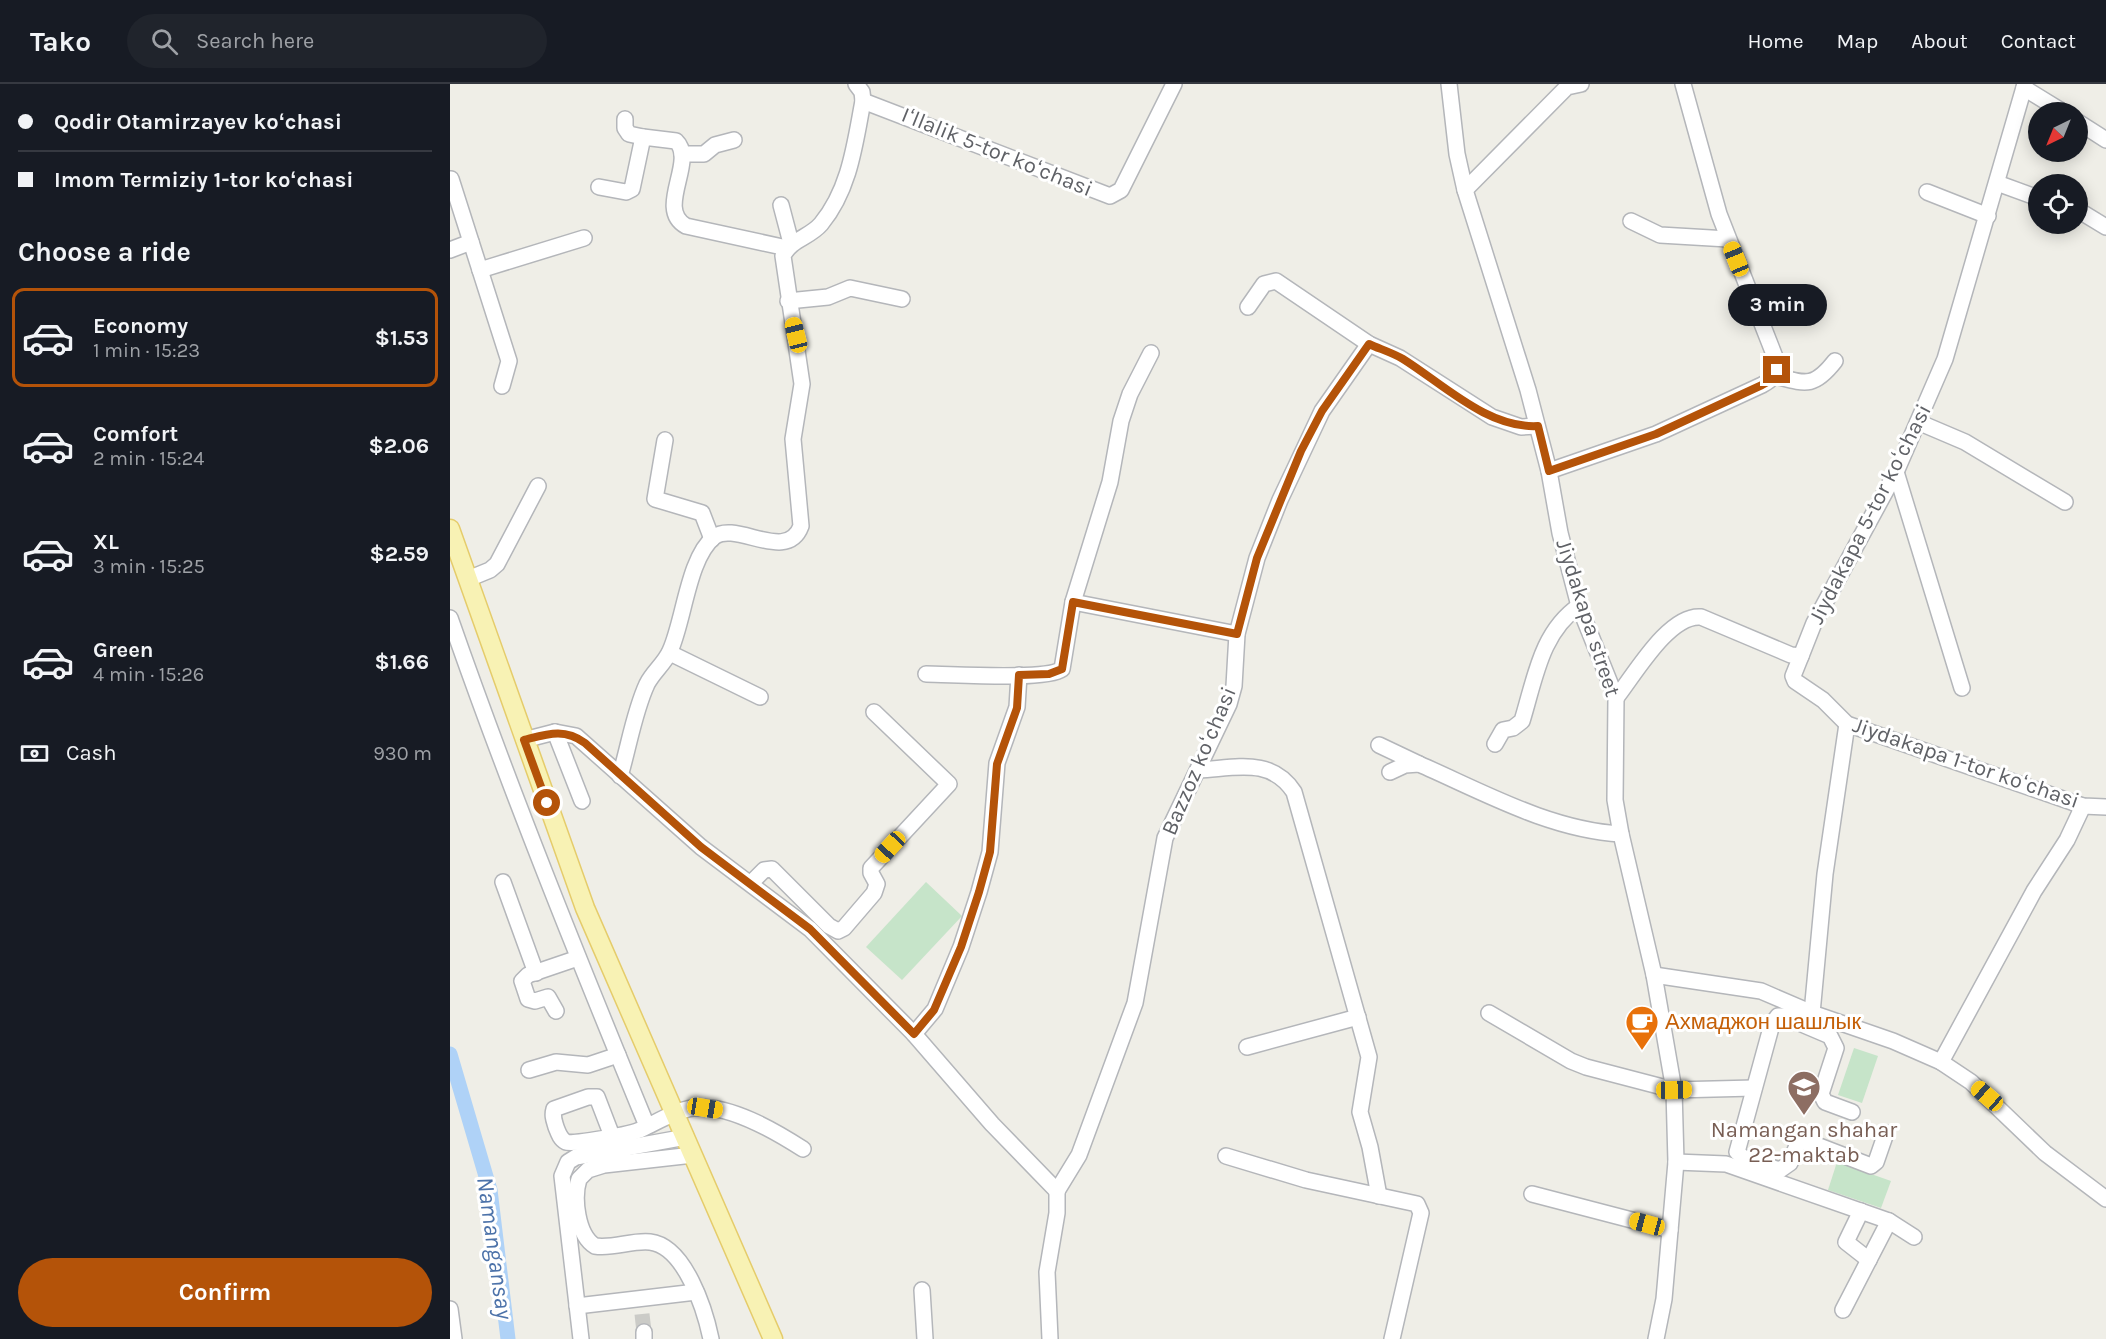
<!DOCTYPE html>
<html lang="en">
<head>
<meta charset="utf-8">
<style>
  :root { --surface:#171b24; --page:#20242c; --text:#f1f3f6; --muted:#9ea1a6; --line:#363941; --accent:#b45309 }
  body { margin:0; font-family:Karla,sans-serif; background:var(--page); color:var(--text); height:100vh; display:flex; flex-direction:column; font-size:22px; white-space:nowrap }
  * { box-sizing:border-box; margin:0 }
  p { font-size:20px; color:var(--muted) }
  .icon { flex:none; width:33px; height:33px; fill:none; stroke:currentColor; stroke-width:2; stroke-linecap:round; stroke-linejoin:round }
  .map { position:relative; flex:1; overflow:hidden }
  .side { display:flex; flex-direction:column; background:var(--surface); width:450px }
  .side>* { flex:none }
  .banner { display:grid; align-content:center; height:132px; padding:0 18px; background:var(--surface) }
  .needle { width:39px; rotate:223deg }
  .controls { position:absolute; left:1578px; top:18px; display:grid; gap:12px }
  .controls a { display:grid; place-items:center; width:60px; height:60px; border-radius:50%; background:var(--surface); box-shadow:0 3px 15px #0003; font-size:30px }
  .end { position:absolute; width:27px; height:27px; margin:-14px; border:8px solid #b45309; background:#fff; box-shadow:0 0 0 3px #fff }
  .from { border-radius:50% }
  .bubble { position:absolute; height:42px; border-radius:21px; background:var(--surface); box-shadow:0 3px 15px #0003; font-size:20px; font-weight:700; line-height:42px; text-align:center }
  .car { position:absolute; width:18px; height:36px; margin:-18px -9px; border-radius:8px; box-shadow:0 0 4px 2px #0007; background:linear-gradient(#f5c518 24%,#345 0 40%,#f5c518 0 76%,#345 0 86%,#f5c518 0) }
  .banner b { display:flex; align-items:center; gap:21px; height:57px; font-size:22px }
  .banner b+b { border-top:2px solid var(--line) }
  .banner i { width:15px; height:15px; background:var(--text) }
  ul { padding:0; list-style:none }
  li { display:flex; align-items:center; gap:18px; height:99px; margin:0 12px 9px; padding:0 6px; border:3px solid transparent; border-radius:12px }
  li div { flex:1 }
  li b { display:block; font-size:22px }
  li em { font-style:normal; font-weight:700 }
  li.active { border-color:var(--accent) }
  li>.icon { width:54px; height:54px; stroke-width:1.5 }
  h2 { padding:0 18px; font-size:27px; line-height:72px }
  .pay { display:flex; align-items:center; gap:15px; height:66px; padding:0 18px; font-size:22px }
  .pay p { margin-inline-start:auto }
  .action { display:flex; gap:12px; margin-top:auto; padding:12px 18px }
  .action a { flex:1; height:69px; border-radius:36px; background:var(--accent); color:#fff; font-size:24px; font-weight:700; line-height:69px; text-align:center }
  header { display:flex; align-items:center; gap:36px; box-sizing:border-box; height:84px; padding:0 30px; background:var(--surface); border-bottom:2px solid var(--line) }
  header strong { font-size:28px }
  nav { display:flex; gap:33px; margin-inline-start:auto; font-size:21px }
  .search { width:420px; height:54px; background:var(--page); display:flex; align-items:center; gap:15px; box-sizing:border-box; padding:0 21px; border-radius:33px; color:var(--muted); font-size:22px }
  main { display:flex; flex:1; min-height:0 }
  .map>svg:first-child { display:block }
  .garden { fill:#c6e4c9 }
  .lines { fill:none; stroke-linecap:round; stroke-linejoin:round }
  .canal { stroke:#afd2f7; stroke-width:15 }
  .minor-tunnel { stroke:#cbcbc7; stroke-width:15; stroke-dasharray:15 8; stroke-linecap:butt }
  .minor-casing { stroke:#b4b6ba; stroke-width:18 }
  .major-casing { stroke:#e5cc6b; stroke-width:21 }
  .minor { stroke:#fff; stroke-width:15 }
  .major { stroke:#f8f2b4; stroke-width:18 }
  .route { stroke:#b45309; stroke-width:8 }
  .labels { text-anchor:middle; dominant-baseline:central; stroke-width:6; stroke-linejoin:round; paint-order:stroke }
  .street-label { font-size:22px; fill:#5f6166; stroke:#fff }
  .food-label { font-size:22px; fill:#c56008; stroke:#fff; text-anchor:start }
  .education-label { font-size:22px; fill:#785e54; stroke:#fff }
  .water-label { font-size:24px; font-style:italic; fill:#4c72a9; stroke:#fff }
</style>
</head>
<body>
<header>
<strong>Tako</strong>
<div class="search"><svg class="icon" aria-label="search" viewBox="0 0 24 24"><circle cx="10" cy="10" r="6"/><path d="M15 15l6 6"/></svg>Search here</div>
<nav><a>Home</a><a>Map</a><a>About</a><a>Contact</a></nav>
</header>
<main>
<section class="side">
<div class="banner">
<b><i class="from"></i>Qodir Otamirzayev koʻchasi</b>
<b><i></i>Imom Termiziy 1-tor koʻchasi</b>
</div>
<h2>Choose a ride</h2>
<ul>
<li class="active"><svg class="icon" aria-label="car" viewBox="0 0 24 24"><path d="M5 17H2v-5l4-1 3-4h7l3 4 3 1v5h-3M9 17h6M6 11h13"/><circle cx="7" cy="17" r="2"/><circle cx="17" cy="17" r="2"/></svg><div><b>Economy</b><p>1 min · 15:23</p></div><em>$1.53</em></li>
<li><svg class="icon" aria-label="car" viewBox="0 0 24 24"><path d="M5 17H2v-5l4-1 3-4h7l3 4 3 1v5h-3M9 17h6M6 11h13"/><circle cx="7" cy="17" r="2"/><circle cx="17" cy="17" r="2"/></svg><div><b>Comfort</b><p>2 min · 15:24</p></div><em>$2.06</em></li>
<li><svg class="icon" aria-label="car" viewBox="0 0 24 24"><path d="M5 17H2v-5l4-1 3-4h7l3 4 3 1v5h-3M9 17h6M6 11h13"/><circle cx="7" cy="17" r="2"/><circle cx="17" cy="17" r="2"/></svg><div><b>XL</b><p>3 min · 15:25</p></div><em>$2.59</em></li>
<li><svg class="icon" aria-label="car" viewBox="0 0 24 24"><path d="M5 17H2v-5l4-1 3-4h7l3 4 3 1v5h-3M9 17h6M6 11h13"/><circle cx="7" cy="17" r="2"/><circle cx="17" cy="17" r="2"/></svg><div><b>Green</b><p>4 min · 15:26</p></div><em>$1.66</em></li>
</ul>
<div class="pay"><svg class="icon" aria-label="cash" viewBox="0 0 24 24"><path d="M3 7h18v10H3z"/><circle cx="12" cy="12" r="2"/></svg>Cash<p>930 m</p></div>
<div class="action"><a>Confirm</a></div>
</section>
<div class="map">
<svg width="1656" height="1255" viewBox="0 0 1656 1255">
  <rect width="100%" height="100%" fill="#efeee7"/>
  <!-- garden -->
  <g class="garden">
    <polygon points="476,798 512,832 452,896 416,863"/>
    <polygon points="1404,964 1428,972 1412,1019 1388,1011"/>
    <polygon points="1387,1078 1441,1097 1431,1124 1378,1106"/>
  </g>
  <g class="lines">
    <!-- canal -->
    <polyline class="canal" points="0,970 40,1106 58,1255"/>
    <!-- minor-tunnel -->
    <polyline class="minor-tunnel" points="192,1230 194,1248"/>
    <defs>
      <g id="minor">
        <polyline points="999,0 1007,70 1015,106 1078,306 1099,387 1110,449 1129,522 1166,614 1165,716 1171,750 1204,891 1224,1006 1226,1078 1214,1215 1206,1255"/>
        <polyline points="1574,4 1613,28"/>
        <polyline points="413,17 660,112 671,106 724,0"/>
        <polyline points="175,35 175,44 179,50 193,53"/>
        <polyline points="1628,38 1656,56"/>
        <polyline points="232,70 254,70 265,61 284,56"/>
        <polyline points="1,95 59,277 52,302"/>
        <polyline points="1547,99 1588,114"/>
        <path d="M149,103L176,108L182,105L193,53L226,57C247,77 205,125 236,142L337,164"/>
        <polyline points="1015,106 1117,3 1131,0"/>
        <polyline points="1477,108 1538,132"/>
        <polyline points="331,121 341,159"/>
        <polyline points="1628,126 1656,143"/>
        <polyline points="1181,137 1210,151 1278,155"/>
        <polyline points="0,166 21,158"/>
        <polyline points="30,186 134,154"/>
        <polyline points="338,217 378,213 400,204 452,215"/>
        <polyline points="798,223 814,200 826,197 919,260 950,274 1042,333 1071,343 1087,342"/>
        <path d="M1325,292C1356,300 1364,304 1385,277"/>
        <polyline points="1468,338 1515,358 1615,418"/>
        <polyline points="215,356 205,415 252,429 262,455"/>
        <path d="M1099,387L1206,350L1312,301C1323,295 1327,291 1327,278L1269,130L1233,0"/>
        <polyline points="1446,388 1512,604"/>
        <polyline points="18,495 40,486 47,480 88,402"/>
        <polyline points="623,518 787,550"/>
        <path d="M0,534C60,706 128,874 197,1042"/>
        <polyline points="220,569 310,613"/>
        <polyline points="1351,572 1343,592 1345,597 1373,616 1397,640 1633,722 1656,723"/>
        <path d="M476,590C501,590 596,597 612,585L623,518L660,398L671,337L680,310L701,269"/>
        <path d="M1166,614C1185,590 1219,530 1251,533L1341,571L1351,572L1364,539L1446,388L1495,275L1575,0"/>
        <polyline points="105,648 132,717"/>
        <polyline points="74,656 105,648 126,652 251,763 360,845 464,950 542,1040 607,1107"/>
        <path d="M1045,660L1053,646L1063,644L1072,637C1085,595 1091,548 1129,522"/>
        <polyline points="929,661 969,680"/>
        <path d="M749,686C786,684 821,673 844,708L919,973L910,1028L920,1063L929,1112"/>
        <path d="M940,688L955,681L969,680C1033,708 1100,746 1171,750"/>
        <path d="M170,692C179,662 184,628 197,600C203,588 215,579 220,567C234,537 238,474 264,453C286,436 337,480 351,442L343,355L352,300L333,172C341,155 359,154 371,140C400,105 405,59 413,17L412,8L406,0"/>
        <polyline points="53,798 86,889"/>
        <polyline points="301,799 314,786 322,785 379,842 388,847 394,844 424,809 427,800 421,789 421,784 499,700 424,628"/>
        <polyline points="1204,891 1311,907 1362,929 1443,957 1491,978 1521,998 1595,1069 1656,1115"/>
        <polyline points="106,927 98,913 85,917 78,915 72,897 78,891 128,874"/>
        <polyline points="1039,929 1121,977 1136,983 1224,1006 1304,1004"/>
        <polyline points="1362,929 1375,790 1397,640"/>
        <polyline points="464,950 485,925 511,863 529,808 540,768 547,679 567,623 569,591"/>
        <polyline points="797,963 908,933"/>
        <polyline points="1491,978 1584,807 1617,756 1633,722"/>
        <polyline points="79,986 106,978 138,981 168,971"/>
        <polyline points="1402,1028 1375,1018 1371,1010 1386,964 1380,952 1333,932 1328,932 1322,940 1287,1068 1296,1076 1330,1086 1340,1079 1348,1059 1356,1057 1421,1082 1426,1078 1436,1049"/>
        <path d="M162,1052L147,1013H138L104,1025C102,1032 104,1036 106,1043C108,1048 110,1055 116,1058C123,1061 183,1050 192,1045C207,1038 226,1026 243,1024C278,1019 325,1047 353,1065"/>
        <path d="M243,1071L154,1081L138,1086L129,1095C123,1114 127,1151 145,1162C163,1165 182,1156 200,1158C235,1162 255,1226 261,1255"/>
        <polyline points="776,1072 856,1096 967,1120 971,1129 942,1255"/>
        <polyline points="1226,1078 1276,1080 1439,1137 1393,1226"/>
        <polyline points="607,1107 629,1071 685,919 715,754 779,620 784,602 787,550 807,474 830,416 872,327 919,260"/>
        <polyline points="1082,1110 1220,1146"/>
        <polyline points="1411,1127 1396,1158 1419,1176"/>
        <polyline points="1439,1137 1464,1153"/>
        <polyline points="472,1206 475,1255"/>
        <polyline points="127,1222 246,1208"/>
        <polyline points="0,1225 4,1255"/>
        <polyline points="194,1248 194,1255"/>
        <polyline points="131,1255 112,1092 118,1078 126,1073 236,1053"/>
        <polyline points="600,1255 597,1188 607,1129 607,1107"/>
      </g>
      <polyline id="major" points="0,445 135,824 323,1255"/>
    </defs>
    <!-- minor casing -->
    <use href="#minor" class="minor-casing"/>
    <!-- major casing -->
    <use href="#major" class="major-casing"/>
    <!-- minor -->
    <use href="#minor" class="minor"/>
    <!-- major -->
    <use href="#major" class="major"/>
  </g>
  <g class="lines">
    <!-- route -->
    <path class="route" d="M97,719L74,656C98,650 114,644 135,659L251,763L360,845L464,950L484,926L511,863L529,808L540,768L547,680L567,624L569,591L599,590L612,585L623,518L787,550L807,474L851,367L872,327L919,260C930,265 943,269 953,275C993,300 1038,345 1088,342L1099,387L1206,350L1312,301L1321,296L1327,286"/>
  </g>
  <!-- icons -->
  <defs>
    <symbol id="cafe-pin" viewBox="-11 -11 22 30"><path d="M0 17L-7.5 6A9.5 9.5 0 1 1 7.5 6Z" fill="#e8710a" stroke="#fff"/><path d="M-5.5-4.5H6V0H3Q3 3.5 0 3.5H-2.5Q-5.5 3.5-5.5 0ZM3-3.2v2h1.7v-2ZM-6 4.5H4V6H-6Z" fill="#fff"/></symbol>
    <symbol id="school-pin" viewBox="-11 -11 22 30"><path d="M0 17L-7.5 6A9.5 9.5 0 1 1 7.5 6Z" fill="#8d6e63" stroke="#fff"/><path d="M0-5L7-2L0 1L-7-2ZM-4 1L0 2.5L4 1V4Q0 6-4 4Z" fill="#fff"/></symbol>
  </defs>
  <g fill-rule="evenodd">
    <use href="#cafe-pin" x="1173" y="919" width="38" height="52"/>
    <use href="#school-pin" x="1335" y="984" width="38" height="52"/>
  </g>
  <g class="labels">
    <!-- street labels -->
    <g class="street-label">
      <text transform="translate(547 68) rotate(22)">Iʻllalik 5-tor koʻchasi</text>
      <text transform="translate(1420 430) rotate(-63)">Jiydakapa 5-tor koʻchasi</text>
      <text transform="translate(1138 534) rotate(72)">Jiydakapa street</text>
      <text transform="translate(749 677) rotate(-67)">Bazzoz koʻchasi</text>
      <text transform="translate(1516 679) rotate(19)">Jiydakapa 1-tor koʻchasi</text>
    </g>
    <!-- food labels -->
    <g class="food-label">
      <text x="1215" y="938">Ахмаджон шашлык</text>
    </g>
    <!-- education labels -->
    <g class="education-label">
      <text x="1354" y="1046">Namangan shahar<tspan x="1354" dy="25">22-maktab</tspan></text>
    </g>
    <!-- water labels -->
    <g class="water-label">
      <text transform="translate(45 1164) rotate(82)">Namangansay</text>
    </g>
  </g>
</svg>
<div class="controls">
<a><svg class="needle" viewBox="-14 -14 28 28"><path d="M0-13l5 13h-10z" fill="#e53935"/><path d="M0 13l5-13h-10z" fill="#9ea1a6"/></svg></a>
<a><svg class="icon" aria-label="locate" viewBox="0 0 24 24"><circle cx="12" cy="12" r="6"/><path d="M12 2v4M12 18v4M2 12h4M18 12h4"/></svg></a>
</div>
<i class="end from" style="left:97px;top:719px"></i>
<i class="end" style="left:1327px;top:286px"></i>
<div class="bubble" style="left:1278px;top:200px;width:99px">3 min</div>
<i class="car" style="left:1286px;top:175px;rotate:338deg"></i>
<i class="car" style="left:346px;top:251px;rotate:346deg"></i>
<i class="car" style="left:440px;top:763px;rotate:223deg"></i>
<i class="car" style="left:1224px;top:1006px;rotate:89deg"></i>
<i class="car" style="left:1537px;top:1012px;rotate:311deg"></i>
<i class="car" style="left:255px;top:1024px;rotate:99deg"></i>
<i class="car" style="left:1197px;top:1140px;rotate:285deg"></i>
</div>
</main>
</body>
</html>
